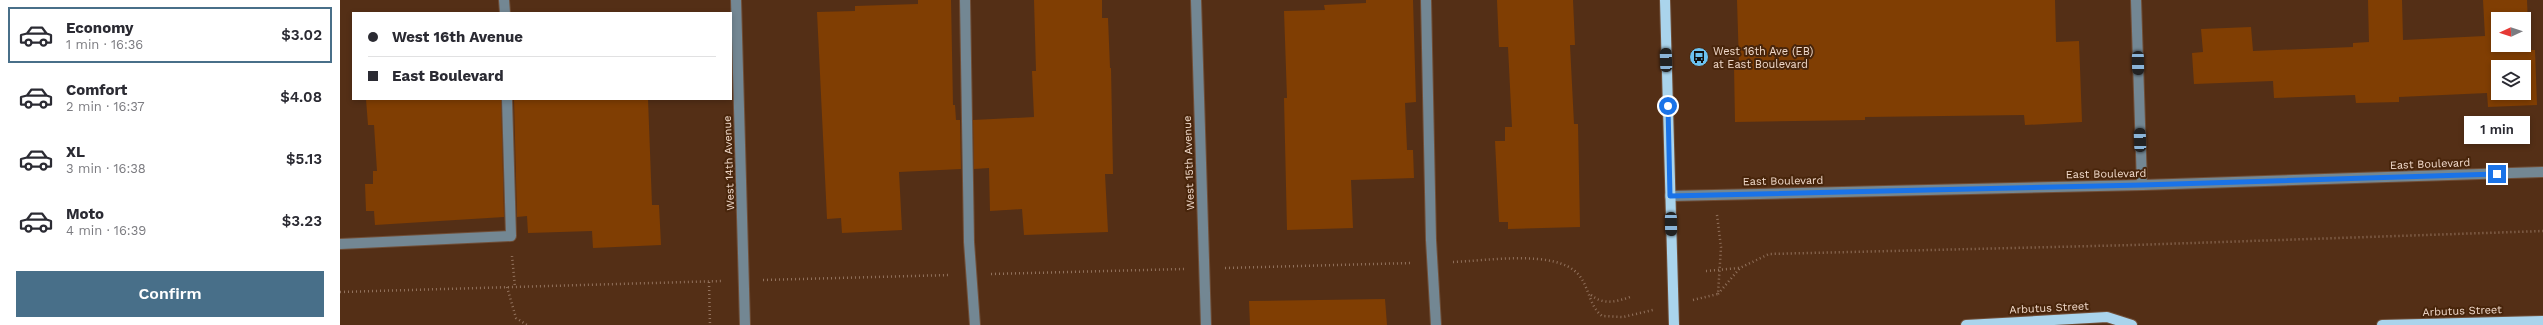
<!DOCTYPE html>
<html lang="en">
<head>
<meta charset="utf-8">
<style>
  :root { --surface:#fff; --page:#f7f7f7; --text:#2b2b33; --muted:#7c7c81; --line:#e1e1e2; --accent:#486f89 }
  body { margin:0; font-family:"Work Sans",sans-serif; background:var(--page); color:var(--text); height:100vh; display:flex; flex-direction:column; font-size:15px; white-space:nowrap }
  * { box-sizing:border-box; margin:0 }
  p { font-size:13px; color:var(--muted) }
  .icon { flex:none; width:22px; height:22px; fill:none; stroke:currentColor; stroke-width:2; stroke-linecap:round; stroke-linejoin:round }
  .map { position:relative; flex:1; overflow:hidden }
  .details { display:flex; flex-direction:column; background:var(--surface); width:340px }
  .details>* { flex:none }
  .top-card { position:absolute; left:12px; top:12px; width:380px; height:88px; border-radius:0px; box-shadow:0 2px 6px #0003; display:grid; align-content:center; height:88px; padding:0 16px; background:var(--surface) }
  .needle { width:26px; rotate:267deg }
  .buttons { position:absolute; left:2151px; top:12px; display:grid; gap:8px }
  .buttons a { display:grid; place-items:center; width:40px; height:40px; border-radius:0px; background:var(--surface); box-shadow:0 2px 6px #0003; font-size:20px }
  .end { position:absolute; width:18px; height:18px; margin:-9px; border:5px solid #1a73e8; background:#fff; box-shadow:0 0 0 2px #fff }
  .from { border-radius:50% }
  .bubble { position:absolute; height:28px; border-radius:0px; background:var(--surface); box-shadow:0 2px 6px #0003; font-size:13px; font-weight:600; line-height:28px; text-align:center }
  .car { position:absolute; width:12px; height:24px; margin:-12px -6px; border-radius:5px; box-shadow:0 0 3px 1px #0007; background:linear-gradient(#222 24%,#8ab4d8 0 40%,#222 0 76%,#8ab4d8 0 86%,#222 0) }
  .top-card b { display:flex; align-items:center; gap:14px; height:38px; font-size:15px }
  .top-card b+b { border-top:1px solid var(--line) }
  .top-card i { width:10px; height:10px; background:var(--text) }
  ul { padding:7px 0 0; list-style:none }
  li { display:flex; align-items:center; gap:12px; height:56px; margin:0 8px 6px; padding:0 8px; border:2px solid transparent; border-radius:0px }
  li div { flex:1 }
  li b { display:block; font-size:15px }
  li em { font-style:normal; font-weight:600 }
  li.on { border-color:var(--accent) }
  li>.icon { width:36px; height:36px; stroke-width:1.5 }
  .primary-button { display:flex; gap:8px; margin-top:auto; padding:8px 16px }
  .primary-button a { flex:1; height:46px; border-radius:0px; background:var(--accent); color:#fff; font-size:16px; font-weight:600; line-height:46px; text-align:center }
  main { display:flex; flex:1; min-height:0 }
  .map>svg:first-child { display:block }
  .building { fill:#803e03; fill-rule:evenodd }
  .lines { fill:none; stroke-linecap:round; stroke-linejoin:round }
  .minor-casing { stroke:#704e37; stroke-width:12 }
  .major-casing { stroke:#704e37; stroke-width:12 }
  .path { stroke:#92725d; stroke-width:2.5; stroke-dasharray:1 3; stroke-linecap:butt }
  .minor { stroke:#738793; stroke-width:10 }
  .major { stroke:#aad4ec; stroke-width:10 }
  .route { stroke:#1a73e8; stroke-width:5 }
  .labels { text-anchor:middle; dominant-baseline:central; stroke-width:4; stroke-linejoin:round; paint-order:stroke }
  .poi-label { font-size:11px; fill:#f1dacb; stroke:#48250b; text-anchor:start }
  .street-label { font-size:11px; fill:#f1dacb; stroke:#48250b }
</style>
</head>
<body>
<main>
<section class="details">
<ul>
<li class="on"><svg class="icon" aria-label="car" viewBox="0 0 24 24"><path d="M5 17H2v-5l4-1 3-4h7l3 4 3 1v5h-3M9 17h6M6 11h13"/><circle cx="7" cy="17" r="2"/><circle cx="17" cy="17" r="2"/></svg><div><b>Economy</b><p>1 min · 16:36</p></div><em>$3.02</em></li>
<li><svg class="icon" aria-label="car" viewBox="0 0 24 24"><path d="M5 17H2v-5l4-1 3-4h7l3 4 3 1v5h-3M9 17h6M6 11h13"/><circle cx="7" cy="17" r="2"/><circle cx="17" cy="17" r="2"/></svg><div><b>Comfort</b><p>2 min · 16:37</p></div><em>$4.08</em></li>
<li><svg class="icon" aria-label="car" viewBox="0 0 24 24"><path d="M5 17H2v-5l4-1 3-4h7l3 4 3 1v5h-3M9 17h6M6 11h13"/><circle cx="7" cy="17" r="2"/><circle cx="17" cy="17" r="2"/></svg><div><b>XL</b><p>3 min · 16:38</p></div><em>$5.13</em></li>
<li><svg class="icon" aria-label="car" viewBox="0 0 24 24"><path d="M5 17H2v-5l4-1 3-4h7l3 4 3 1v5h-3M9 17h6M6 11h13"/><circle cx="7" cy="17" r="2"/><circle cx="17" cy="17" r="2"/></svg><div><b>Moto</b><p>4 min · 16:39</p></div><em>$3.23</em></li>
</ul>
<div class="primary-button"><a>Confirm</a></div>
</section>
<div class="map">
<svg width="2203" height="325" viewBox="0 0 2203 325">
  <rect width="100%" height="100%" fill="#542f16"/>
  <!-- building -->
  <g class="building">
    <polygon points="578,0 611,0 613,105 615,105 616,120 620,120 621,169 559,172 562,230 502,233 501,218 487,219 477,12 515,11 515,6 578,4"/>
    <polygon points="694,0 762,0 762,18 768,18 770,68 771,68 773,174 765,174 768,232 684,235 682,209 650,211 649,168 634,169 633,120 694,117 692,71 696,71"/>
    <polygon points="1026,0 1073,0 1076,102 1065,103 1067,150 1073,150 1074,178 1011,180 1013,228 947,230 944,98 947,98 944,11 985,10 984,5 1026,3"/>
    <polygon points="1157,0 1233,0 1235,45 1230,45 1234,124 1238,124 1240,227 1168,229 1168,222 1159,222 1155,141 1165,141 1165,127 1172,127 1168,47 1159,47"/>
    <polygon points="1397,0 1715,0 1716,42 1739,41 1742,122 1685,125 1684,115 1525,117 1525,120 1395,122 1394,65 1399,64"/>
    <path d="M2028,0H2062L2063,40L2145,36L2143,0H2187L2189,50H2195L2197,105L2148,107L2147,93L2059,97V102L2016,103L2015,95L1934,98L1933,81L1854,84L1852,53L1863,52L1861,29L1911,27L1913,51L2013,47V43L2029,42ZM2158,19H2184V45H2158ZM2158,67H2184V93H2158Z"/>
    <polygon points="26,99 161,99 164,217 35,225 34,211 26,211 25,184 33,184 33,171 37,171 34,125 28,125"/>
    <polygon points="174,99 308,99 312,205 319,205 321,245 253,248 252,231 188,233 187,216 177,217"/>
    <polygon points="1045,299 1047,325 910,325 909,301"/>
  </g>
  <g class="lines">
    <defs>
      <g id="minor">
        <polyline points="164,0 165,13"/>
        <polyline points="396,0 405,325"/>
        <polyline points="625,0 629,242 635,325"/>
        <polyline points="856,0 866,325"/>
        <polyline points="1086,0 1091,240 1096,325"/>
        <polyline points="1796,0 1802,185"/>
        <polyline points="1330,196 1802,185 2203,172"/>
        <polyline points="0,244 171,236 167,99"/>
      </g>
      <g id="major">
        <polyline points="1325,0 1334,325"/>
        <polyline points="1626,325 1767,317 1792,325"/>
        <polyline points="2042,325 2203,321"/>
      </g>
    </defs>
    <!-- minor casing -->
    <use href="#minor" class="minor-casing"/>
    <!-- major casing -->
    <use href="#major" class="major-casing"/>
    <!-- path -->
    <g class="path">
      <polyline points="1359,57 1371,56"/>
      <polyline points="1377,215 1381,247 1378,294"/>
      <polyline points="172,256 175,287"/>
      <path d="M1113,262C1146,261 1215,249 1238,274C1249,286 1249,306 1262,316L1283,317L1313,310"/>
      <polyline points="885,268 1072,263"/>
      <polyline points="1366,271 1399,268"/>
      <polyline points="651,274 844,269"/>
      <polyline points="423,280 610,275"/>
      <polyline points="369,282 370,325"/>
      <polyline points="167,287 176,318 187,325"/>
      <polyline points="0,292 382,281"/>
      <polyline points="1378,294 1400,268 1429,254 1794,245 2203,231"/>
      <path d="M1251,295C1263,305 1276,302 1290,297"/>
      <polyline points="1353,300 1378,294"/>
    </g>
    <!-- minor -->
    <use href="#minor" class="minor"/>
    <!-- major -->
    <use href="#major" class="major"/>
  </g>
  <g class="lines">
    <!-- route -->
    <polyline class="route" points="1328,106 1330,196 1802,185 2157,174"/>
  </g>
  <!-- icons -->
  <defs>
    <symbol id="bus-disc" viewBox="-11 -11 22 22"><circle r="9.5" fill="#6bc3f2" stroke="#48250b"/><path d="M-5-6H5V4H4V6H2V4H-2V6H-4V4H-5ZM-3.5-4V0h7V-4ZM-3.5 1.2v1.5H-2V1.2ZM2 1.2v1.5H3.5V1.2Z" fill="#111"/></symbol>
  </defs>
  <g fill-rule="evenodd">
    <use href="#bus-disc" x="1348" y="46" width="22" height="22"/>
  </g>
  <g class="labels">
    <!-- poi labels -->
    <g class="poi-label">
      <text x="1373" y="51">West 16th Ave (EB)<tspan x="1373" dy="13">at East Boulevard</tspan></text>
    </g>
    <!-- street labels -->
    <g class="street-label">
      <text transform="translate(389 163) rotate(-92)">West 14th Avenue</text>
      <text transform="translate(849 163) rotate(-92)">West 15th Avenue</text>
      <text transform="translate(2090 164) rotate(-2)">East Boulevard</text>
      <text transform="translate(1766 174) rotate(-1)">East Boulevard</text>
      <text transform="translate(1443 181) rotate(-1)">East Boulevard</text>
      <text transform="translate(1709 308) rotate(-3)">Arbutus Street</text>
      <text transform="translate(2122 311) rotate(-2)">Arbutus Street</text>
    </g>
  </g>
</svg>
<div class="buttons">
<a><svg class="needle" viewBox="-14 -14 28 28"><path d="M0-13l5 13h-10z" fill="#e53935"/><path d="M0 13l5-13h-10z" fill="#7c7c81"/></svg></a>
<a><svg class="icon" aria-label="layers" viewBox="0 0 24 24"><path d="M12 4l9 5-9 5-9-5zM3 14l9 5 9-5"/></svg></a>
</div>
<i class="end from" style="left:1328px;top:106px"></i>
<i class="end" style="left:2157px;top:174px"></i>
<div class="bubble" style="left:2124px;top:116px;width:66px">1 min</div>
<i class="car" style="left:1326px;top:60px;rotate:358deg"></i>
<i class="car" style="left:1798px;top:63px;rotate:179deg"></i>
<i class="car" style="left:1800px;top:140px;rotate:358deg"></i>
<i class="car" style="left:1331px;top:224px;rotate:179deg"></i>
<div class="top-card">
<b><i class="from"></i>West 16th Avenue</b>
<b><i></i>East Boulevard</b>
</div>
</div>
</main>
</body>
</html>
